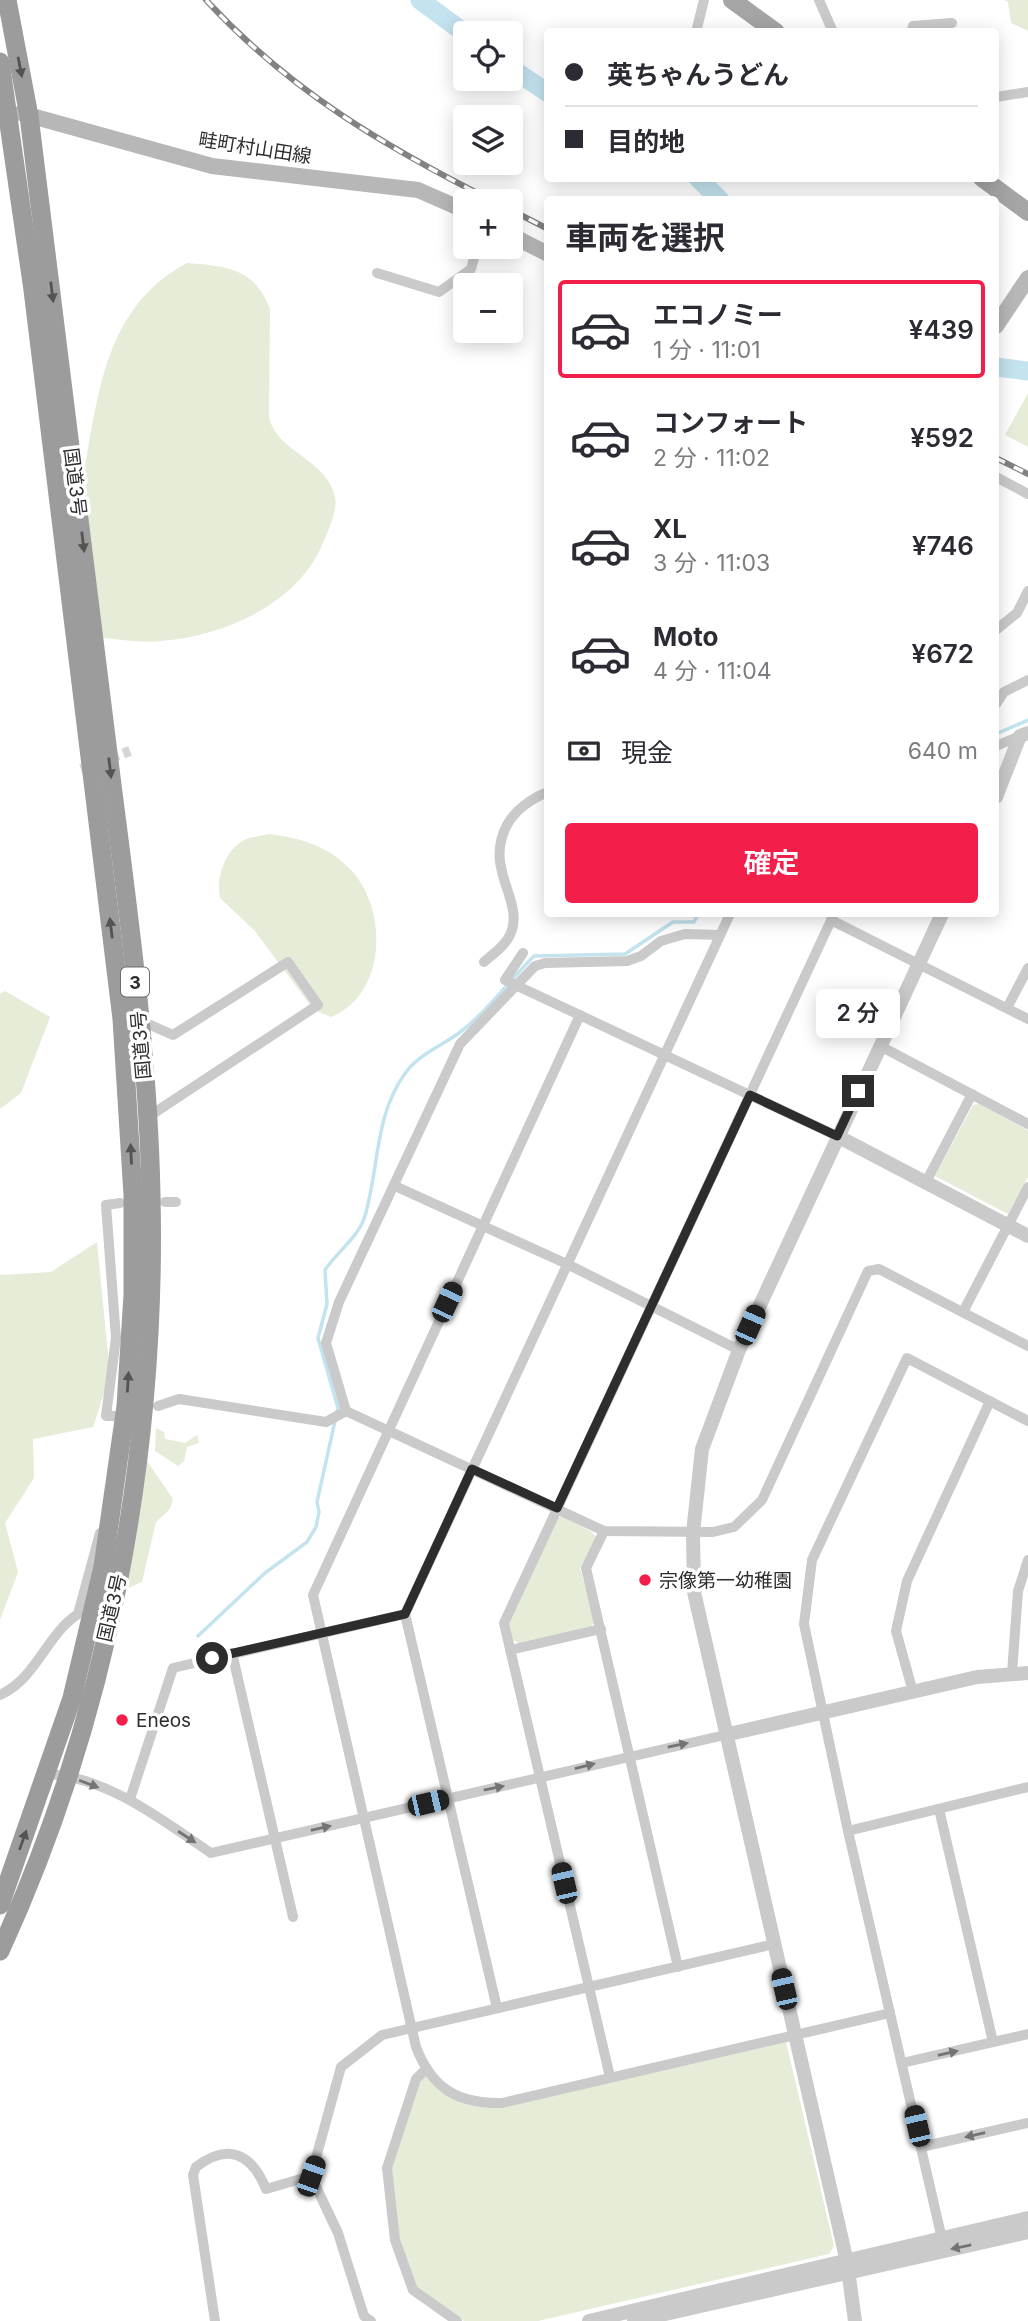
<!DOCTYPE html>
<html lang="ja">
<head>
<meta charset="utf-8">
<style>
  :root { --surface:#fff; --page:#f7f7f7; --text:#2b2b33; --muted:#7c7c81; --line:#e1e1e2; --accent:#f41e4b }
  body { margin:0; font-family:Inter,"Noto Sans JP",sans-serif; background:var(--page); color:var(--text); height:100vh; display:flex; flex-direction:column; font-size:26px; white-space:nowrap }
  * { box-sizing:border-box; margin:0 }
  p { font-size:23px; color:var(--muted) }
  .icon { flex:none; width:38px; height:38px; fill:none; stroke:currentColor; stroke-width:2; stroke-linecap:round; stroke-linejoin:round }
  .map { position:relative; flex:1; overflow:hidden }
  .sheet { position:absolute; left:544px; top:196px; width:455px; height:721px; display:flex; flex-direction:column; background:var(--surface); border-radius:7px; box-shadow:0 4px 18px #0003 }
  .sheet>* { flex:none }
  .hud { position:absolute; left:544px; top:28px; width:455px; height:154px; border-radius:7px; box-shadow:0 4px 18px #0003; display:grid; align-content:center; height:154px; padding:0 21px; background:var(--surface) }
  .controls { position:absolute; left:453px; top:21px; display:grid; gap:14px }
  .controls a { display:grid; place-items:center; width:70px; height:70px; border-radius:7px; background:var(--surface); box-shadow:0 4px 18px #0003; font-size:35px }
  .end { position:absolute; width:32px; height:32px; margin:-16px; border:9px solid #2d2d2d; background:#fff; box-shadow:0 0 0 4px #fff }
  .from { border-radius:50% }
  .bubble { position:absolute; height:49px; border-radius:7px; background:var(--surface); box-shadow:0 4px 18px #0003; font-size:23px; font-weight:600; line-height:49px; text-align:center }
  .car { position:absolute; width:21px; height:42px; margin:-21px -10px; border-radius:9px; box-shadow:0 0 5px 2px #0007; background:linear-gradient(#222 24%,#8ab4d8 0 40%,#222 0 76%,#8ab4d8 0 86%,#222 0) }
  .hud b { display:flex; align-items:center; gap:24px; height:66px; font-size:26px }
  .hud b+b { border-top:2px solid var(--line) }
  .hud i { width:18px; height:18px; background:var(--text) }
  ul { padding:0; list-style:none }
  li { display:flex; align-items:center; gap:21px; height:98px; margin:0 14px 10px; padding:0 7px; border:4px solid transparent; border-radius:7px }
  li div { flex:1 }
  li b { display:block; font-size:26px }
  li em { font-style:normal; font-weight:600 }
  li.on { border-color:var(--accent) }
  li>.icon { width:63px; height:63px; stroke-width:1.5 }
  h2 { padding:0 21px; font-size:32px; line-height:84px }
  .pay { display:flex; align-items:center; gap:18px; height:77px; padding:0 21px; font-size:26px }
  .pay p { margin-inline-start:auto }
  .cta { display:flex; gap:14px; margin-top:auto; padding:14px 21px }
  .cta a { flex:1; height:80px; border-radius:7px; background:var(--accent); color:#fff; font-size:28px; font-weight:600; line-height:80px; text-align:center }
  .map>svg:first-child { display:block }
  .green { fill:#e5ecd8 }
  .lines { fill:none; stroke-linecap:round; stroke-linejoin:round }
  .stream { stroke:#c3e3ee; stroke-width:3.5 }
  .river { stroke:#c3e3ee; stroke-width:19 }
  .minor-tunnel { stroke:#d5d5d5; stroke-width:10; stroke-dasharray:10 5; stroke-linecap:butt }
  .minor { stroke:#cacaca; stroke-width:10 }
  .tertiary { stroke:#cacaca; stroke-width:14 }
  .secondary { stroke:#b7b7b7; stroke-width:16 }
  .primary { stroke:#a5a5a5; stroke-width:18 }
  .trunk { stroke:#9c9c9c; stroke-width:19 }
  .rail-casing { stroke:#828282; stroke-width:6 }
  .rail { stroke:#fff; stroke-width:3.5; stroke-dasharray:10; stroke-linecap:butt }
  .oneway { fill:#545454 }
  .oneway2 { fill:#747474 }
  .route { stroke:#2d2d2d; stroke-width:9 }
  .poi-dot { fill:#f41e4b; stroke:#fff; stroke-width:2.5 }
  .labels { text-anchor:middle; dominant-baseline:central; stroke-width:7; stroke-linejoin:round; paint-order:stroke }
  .shield { fill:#fff; stroke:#6c6c6c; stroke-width:2 }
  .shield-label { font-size:18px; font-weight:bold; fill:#2d2d2d }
  .street-label { font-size:19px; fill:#2d2d2d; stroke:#fff }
  .poi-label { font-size:19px; fill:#2d2d2d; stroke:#fff; text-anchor:start }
</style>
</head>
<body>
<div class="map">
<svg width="1028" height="2321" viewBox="0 0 1028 2321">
  <rect width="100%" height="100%" fill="#fff"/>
  <!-- green -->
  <g class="green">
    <polygon points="1004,0 1028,0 1028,31 1011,23 1008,2"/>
    <path d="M187,263C226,266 255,268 270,309L269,418C279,454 327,459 335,497C338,510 328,531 323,543C298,604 224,636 161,641C139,643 114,639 92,636C87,601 75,552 77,518C78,496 84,472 88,449C101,374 114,302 187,263Z"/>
    <polygon points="1028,393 1028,447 1005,435"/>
    <path d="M269,834C301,838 328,846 351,870C388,909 387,995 331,1017L314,1010L254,930L220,898C216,879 224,853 241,842C248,837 261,836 269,834Z"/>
    <polygon points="5,991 50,1017 21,1093 0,1109 0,994"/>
    <polygon points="979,1104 1028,1130 1028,1177 1008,1214 935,1176 973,1105"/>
    <polygon points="97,1242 110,1374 93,1427 33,1439 34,1478 5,1523 18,1572 0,1620 0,1275 51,1272"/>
    <polygon points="156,1428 164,1432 165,1439 185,1443 197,1435 199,1443 187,1447 184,1461 178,1466 155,1451"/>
    <polygon points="147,1461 173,1499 170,1509 156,1522 142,1582 126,1589"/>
    <polygon points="562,1516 592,1532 596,1537 580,1568 595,1622 591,1627 519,1643 513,1640 509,1622 558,1517"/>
    <path d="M786,2042L834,2246L829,2254L538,2321H464L416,2287L398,2242L391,2169L420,2078L426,2076C447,2100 469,2108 500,2108Z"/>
  </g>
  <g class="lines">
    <!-- stream -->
    <g class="stream">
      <polyline points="996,734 1028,720"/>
      <path d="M336,1414L338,1408L318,1338L327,1304L325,1270C336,1253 357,1238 364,1219C379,1172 374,1117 404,1075C418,1054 440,1047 459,1033C487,1012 509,981 534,956L625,954L673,922H694L698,914"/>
      <polyline points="198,1636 265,1573 307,1542 316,1527 319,1512 317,1502 335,1421"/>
    </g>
    <!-- river -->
    <g class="river">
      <polyline points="420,0 466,34"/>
      <polyline points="511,68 548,93"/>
      <polyline points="698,178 720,200"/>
      <polyline points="996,367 1028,371"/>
    </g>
    <!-- minor-tunnel -->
    <polyline class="minor-tunnel" points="81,769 130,751"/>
    <!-- minor -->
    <g class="minor">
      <polyline points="819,0 833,32"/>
      <polyline points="696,32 704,0"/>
      <polyline points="911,32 913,26 952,23"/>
      <polyline points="996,97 1028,92"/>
      <polyline points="377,273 439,292 471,269 477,247"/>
      <polyline points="996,477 1028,494"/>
      <polyline points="996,630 1017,613 1028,591"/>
      <polyline points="996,704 1004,692 1028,680"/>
      <polyline points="996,746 1020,736"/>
      <polyline points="831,920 1028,1019"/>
      <polyline points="523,953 505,980 837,1136"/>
      <path d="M484,962C493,954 505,946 510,935C526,901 483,870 507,825C515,810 532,798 548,792"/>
      <polyline points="1007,1008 1028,968"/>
      <path d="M580,1015L313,1595L416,2047C432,2088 457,2104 502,2103L890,2013"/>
      <polyline points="139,1020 173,1035 288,962 318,1005 148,1117"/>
      <polyline points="880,1046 1028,1124"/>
      <polyline points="926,1182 972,1094"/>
      <polyline points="395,1186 567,1264 739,1350"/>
      <polyline points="165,1202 176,1202"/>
      <polyline points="963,1312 1028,1187"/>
      <polyline points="158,1406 179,1399 326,1422 346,1411"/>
      <polyline points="346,1411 604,1531 713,1532 734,1527 762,1500 868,1271 879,1269 1028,1346"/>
      <polyline points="346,1411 326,1343 339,1302 460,1044 535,966 545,963 627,961 641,956 661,941 685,934 720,935"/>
      <polyline points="114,1416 106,1416 116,1338 106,1205 120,1203"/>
      <polyline points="604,1531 586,1568 678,1967"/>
      <polyline points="510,1650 601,1629"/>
      <polyline points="232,1653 293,1917"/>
      <polyline points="1012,1673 1018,1591 1028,1560"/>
      <polyline points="913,1692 896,1631 907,1581 990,1401"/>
      <path d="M0,1695C37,1678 46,1635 78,1614L100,1533"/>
      <path d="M47,1774C108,1777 162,1820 211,1853L725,1735"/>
      <polyline points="130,1799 173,1668 405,1614"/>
      <polyline points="939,1809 993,2042"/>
      <polyline points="848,1831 1028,1787"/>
      <polyline points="497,2008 405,1614 730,914"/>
      <polyline points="902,2063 1028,2034"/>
      <polyline points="425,2070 416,2079 387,2168 395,2240 413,2290 457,2321"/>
      <polyline points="610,2077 504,1623 834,914"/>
      <polyline points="921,2147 1028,2123"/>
      <polyline points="942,2239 848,1831 804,1624 812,1560 907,1358 1028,1421"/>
      <path d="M215,2321L193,2175L196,2167C228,2142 252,2154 266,2189L311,2176"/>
      <polyline points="371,2321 364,2316 338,2233 311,2176 341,2067 382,2035 774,1944"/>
    </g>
    <!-- tertiary -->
    <g class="tertiary">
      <polyline points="996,797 1020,736 1028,733"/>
      <polyline points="837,1136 1028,1236"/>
      <polyline points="725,1735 977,1677 1028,1673"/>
      <polyline points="589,2321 1028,2218"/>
      <polyline points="634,2321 1028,2232"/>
      <polyline points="855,2321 847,2262 694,1592 693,1533 702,1449 739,1350 942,914"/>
    </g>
    <!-- secondary -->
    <g class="secondary">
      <polyline points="21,113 212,166 418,190 466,211"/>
      <polyline points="511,235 548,254"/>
      <polyline points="996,326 1028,278"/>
    </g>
    <!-- primary -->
    <g class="primary">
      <polyline points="732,0 776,32"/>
      <polyline points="982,178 1028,212"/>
    </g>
    <!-- trunk -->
    <g class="trunk">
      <polyline points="0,62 33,290 122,1019 133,1195 133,1295 126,1406 103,1567 72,1698 0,1905"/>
      <path d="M0,1951C108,1716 157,1453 151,1195C148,1039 124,884 105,729C81,525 56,321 29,116L7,0"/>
    </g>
    <defs>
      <g id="rail">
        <path d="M206,0C290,91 384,146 493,201"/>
        <polyline points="511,210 548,229"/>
        <polyline points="996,458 1028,474"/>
      </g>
    </defs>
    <!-- rail casing -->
    <use href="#rail" class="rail-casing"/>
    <!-- rail -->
    <use href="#rail" class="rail"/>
  </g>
  <!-- one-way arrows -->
  <defs><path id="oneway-solid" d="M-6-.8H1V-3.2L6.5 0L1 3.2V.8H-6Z" transform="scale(1.75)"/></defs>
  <g class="oneway">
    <use href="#oneway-solid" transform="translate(20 67) rotate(79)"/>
    <use href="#oneway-solid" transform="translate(52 292) rotate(83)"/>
    <use href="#oneway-solid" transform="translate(83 542) rotate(83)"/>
    <use href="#oneway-solid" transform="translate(110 768) rotate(83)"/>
    <use href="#oneway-solid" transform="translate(111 928) rotate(-97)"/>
    <use href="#oneway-solid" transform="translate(131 1154) rotate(-93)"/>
    <use href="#oneway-solid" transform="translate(128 1382) rotate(-86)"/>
    <use href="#oneway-solid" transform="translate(23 1840) rotate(-70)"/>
  </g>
  <g class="oneway2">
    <use href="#oneway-solid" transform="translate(678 1745) rotate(-12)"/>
    <use href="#oneway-solid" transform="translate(585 1766) rotate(-14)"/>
    <use href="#oneway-solid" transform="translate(89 1784) rotate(21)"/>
    <use href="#oneway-solid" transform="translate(494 1788) rotate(-12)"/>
    <use href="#oneway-solid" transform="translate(321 1828) rotate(-13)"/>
    <use href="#oneway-solid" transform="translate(187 1837) rotate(33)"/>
    <use href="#oneway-solid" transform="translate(948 2053) rotate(-13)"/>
    <use href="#oneway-solid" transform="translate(975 2135) rotate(167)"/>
    <use href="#oneway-solid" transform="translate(961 2247) rotate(168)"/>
  </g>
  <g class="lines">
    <!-- route -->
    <polyline class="route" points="212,1658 405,1614 472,1469 557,1508 750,1095 837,1136 858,1091"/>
  </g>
  <!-- markers -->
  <g class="poi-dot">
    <circle cx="645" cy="1580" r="7"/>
    <circle cx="122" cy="1720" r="7"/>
  </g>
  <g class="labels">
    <!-- shield labels -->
    <rect class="shield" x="121" y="967.5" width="28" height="29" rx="5"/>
    <g class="shield-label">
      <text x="135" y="982">3</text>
    </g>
    <!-- street labels -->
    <g class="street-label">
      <text transform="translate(255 148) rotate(9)">畦町村山田線</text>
      <text transform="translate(75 482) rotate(83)">国道3号</text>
      <text transform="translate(141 1045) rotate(-95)">国道3号</text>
      <text transform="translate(112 1608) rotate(-77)">国道3号</text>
    </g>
    <!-- poi labels -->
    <g class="poi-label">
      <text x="659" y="1580">宗像第一幼稚園</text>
      <text x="136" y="1720">Eneos</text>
    </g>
  </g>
</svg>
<div class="controls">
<a><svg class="icon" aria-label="locate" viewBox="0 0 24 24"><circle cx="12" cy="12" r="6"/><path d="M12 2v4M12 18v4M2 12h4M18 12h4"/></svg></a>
<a><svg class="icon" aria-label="layers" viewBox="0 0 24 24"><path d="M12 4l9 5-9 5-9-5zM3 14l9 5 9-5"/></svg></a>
<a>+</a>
<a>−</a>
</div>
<i class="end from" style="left:212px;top:1658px"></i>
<i class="end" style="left:858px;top:1091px"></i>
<div class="bubble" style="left:816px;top:989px;width:84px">2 分</div>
<i class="car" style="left:447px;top:1302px;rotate:25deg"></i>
<i class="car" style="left:750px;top:1325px;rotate:24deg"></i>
<i class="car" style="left:428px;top:1803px;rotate:77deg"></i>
<i class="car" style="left:564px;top:1883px;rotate:347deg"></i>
<i class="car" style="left:784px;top:1989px;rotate:347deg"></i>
<i class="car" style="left:917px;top:2126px;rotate:347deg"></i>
<i class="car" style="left:311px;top:2176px;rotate:19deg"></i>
<div class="hud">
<b><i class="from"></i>英ちゃんうどん</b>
<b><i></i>目的地</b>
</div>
<section class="sheet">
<h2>車両を選択</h2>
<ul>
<li class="on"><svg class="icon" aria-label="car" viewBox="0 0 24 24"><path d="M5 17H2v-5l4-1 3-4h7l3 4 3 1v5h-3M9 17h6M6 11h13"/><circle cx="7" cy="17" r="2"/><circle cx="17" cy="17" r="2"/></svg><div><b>エコノミー</b><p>1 分 · 11:01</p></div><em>¥439</em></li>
<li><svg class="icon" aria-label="car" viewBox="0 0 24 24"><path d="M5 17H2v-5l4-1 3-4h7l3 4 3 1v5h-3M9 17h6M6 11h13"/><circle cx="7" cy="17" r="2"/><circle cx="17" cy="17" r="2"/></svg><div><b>コンフォート</b><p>2 分 · 11:02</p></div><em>¥592</em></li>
<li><svg class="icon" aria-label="car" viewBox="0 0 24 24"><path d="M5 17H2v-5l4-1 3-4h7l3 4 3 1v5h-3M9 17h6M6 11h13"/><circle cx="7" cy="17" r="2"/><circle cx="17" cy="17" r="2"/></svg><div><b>XL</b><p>3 分 · 11:03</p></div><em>¥746</em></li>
<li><svg class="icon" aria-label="car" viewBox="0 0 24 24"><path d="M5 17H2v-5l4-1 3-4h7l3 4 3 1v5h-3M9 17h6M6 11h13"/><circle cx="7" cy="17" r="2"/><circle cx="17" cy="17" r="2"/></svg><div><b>Moto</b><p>4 分 · 11:04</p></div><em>¥672</em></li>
</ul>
<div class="pay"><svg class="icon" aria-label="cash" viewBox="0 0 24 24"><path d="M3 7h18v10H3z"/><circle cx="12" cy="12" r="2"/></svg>現金<p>640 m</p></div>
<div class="cta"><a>確定</a></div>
</section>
</div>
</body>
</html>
